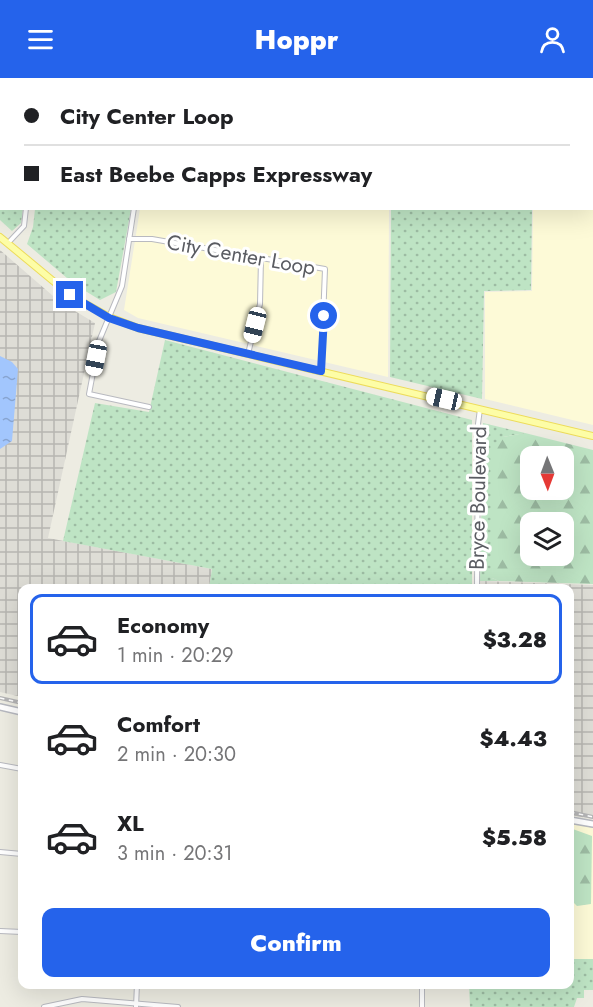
<!DOCTYPE html>
<html lang="en">
<head>
<meta charset="utf-8">
<style>
  :root { --surface:#fff; --page:#f2f2f2; --text:#202124; --muted:#757577; --line:#e0e0e0; --accent:#2563eb }
  body { margin:0; font-family:Jost,sans-serif; background:var(--page); color:var(--text); height:100vh; display:flex; flex-direction:column; font-size:22px; white-space:nowrap }
  * { box-sizing:border-box; margin:0 }
  p { font-size:20px; color:var(--muted) }
  .icon { flex:none; width:33px; height:33px; fill:none; stroke:currentColor; stroke-width:2; stroke-linecap:round; stroke-linejoin:round }
  .map { position:relative; flex:1; overflow:hidden }
  .drawer { position:absolute; left:18px; top:506px; width:556px; height:405px; display:flex; flex-direction:column; background:var(--surface); border-radius:12px; box-shadow:0 6px 24px #0002 }
  .drawer>* { flex:none }
  .top-card { position:absolute; left:0px; top:0px; width:594px; height:132px; box-shadow:0 6px 24px #0002; display:grid; align-content:center; height:132px; padding:0 24px; background:var(--surface) }
  .needle { width:39px; rotate:179deg }
  .controls { position:absolute; left:520px; top:368px; display:grid; gap:12px }
  .controls a { display:grid; place-items:center; width:54px; height:54px; border-radius:12px; background:var(--surface); box-shadow:0 6px 24px #0002; font-size:30px }
  .end { position:absolute; width:27px; height:27px; margin:-14px; border:8px solid #2563eb; background:#fff; box-shadow:0 0 0 3px #fff }
  .from { border-radius:50% }
  .car { position:absolute; width:18px; height:36px; margin:-18px -9px; border-radius:8px; box-shadow:0 0 4px 2px #0007; background:linear-gradient(#fff 24%,#345 0 40%,#fff 0 76%,#345 0 86%,#fff 0) }
  .top-card b { display:flex; align-items:center; gap:21px; height:57px; font-size:22px }
  .top-card b+b { border-top:2px solid var(--line) }
  .top-card i { width:15px; height:15px; background:var(--text) }
  ul { padding:10px 0 0; list-style:none }
  li { display:flex; align-items:center; gap:18px; height:90px; margin:0 12px 9px; padding:0 12px; border:3px solid transparent; border-radius:12px }
  li div { flex:1 }
  li b { display:block; font-size:22px }
  li em { font-style:normal; font-weight:800 }
  li.current { border-color:var(--accent) }
  li>.icon { width:54px; height:54px; stroke-width:1.5 }
  .action { display:flex; gap:12px; margin-top:auto; padding:12px 24px }
  .action a { flex:1; height:69px; border-radius:12px; background:var(--accent); color:#fff; font-size:24px; font-weight:800; line-height:69px; text-align:center }
  header { display:flex; justify-content:space-between; align-items:center; height:78px; padding:0 24px; background:var(--accent); color:#fff; font-size:27px; font-weight:800 }
  .map>svg:first-child { display:block }
  .commercial { fill:#fdfad7 }
  .industrial { fill:url(#industrial-grid) }
  .grass { fill:url(#grass-dots) }
  .forest { fill:url(#forest-firs); fill-rule:evenodd }
  .water { fill:url(#water-ripples) }
  .lines { fill:none; stroke-linecap:round; stroke-linejoin:round }
  .street-casing { stroke:#b9bac0; stroke-width:6 }
  .secondary-casing { stroke:#b7b9c0; stroke-width:8 }
  .primary-casing { stroke:#eddc5a; stroke-width:8 }
  .street { stroke:#fff; stroke-width:4 }
  .secondary { stroke:#fff; stroke-width:5 }
  .primary { stroke:#fdfda6; stroke-width:6 }
  .rail-casing { stroke:#b5b5b6; stroke-width:4 }
  .rail { stroke:#fff; stroke-width:1.5; stroke-dasharray:4.5; stroke-linecap:butt }
  .route { stroke:#2563eb; stroke-width:8 }
  .labels { text-anchor:middle; dominant-baseline:central; stroke-width:6; stroke-linejoin:round; paint-order:stroke }
  .street-label { font-size:21px; fill:#5a5c62; stroke:#fff }
</style>
</head>
<body>
<header><svg class="icon" aria-label="menu" viewBox="0 0 24 24"><path d="M4 6h16M4 12h16M4 18h16"/></svg>Hoppr<svg class="icon" aria-label="person" viewBox="0 0 24 24"><circle cx="12" cy="8" r="4"/><path d="M4 21q1-7 8-7t8 7"/></svg></header>
<div class="map">
<svg width="593" height="929" viewBox="0 0 593 929">
  <defs>
    <pattern id="industrial-grid" width="8" height="8" patternUnits="userSpaceOnUse" patternTransform="scale(1.5)"><rect width="8" height="8" fill="#deddd6"/><path d="M0 4h8M4 0v8" fill="none" stroke="#b7b6b1"/></pattern>
    <pattern id="grass-dots" width="8" height="8" patternUnits="userSpaceOnUse" patternTransform="scale(1.5)"><rect width="8" height="8" fill="#bee4c4"/><path d="M2 2h.1M6 6h.1" fill="none" stroke="#9dbca3" stroke-width="1.8" stroke-linecap="round"/></pattern>
    <pattern id="forest-firs" width="22" height="20" patternUnits="userSpaceOnUse" patternTransform="scale(1.5)"><rect width="22" height="20" fill="#bee4c4"/><path d="M5 1l3.5 6h-7zM16 11l3.5 6h-7z" fill="#9dbca3"/></pattern>
    <pattern id="water-ripples" width="26" height="14" patternUnits="userSpaceOnUse" patternTransform="scale(1.5)"><rect width="26" height="14" fill="#a2c6fd"/><path d="M2 4q2-2 4 0t4 0M15 11q2-2 4 0t4 0" fill="none" stroke="#87a4d0"/></pattern>
  </defs>
  <rect width="100%" height="100%" fill="#edece2"/>
  <!-- commercial -->
  <g class="commercial">
    <polygon points="163,0 389,0 389,1 163,2"/>
    <polygon points="593,129 593,347 485,321 485,214 532,213 533,131 588,132"/>
    <polygon points="140,131 389,131 388,299 138,240 124,232"/>
    <polygon points="570,745 593,750 593,881 570,881"/>
  </g>
  <!-- industrial -->
  <g class="industrial">
    <polygon points="0,172 60,224 95,245 48,460 212,491 209,510 22,510 22,619 0,614"/>
    <polygon points="480,503 593,507 593,741 570,737 570,510 480,510"/>
  </g>
  <!-- grass -->
  <g class="grass">
    <polygon points="0,0 38,0 2,2 2,130 23,131 21,145 12,153 0,142"/>
    <polygon points="35,131 131,131 116,214 100,222 74,206 27,166 33,149"/>
    <polygon points="391,131 532,131 531,212 484,213 482,321 390,299"/>
    <polygon points="165,262 472,342 472,510 209,510 212,491 63,463 95,325 149,334"/>
    <polygon points="483,345 525,355 503,359 492,500 499,503 480,503"/>
    <polygon points="570,881 593,881 593,912 584,912 584,920 577,920 574,929 470,929 469,906 570,906"/>
  </g>
  <!-- forest -->
  <g class="forest">
    <polygon points="391,0 558,0 558,1 391,2"/>
    <path d="M525,355L593,372V506L499,503L492,500L493,367L503,359ZM531,378H564V411H531ZM531,444H564V477H531Z"/>
    <polygon points="570,750 592,758 591,826 577,828 570,821"/>
  </g>
  <!-- water -->
  <polygon class="water" points="0,278 12,284 18,291 12,363 0,371"/>
  <g class="lines">
    <defs>
      <g id="street">
        <polyline points="81,0 96,2"/>
        <polyline points="160,0 160,2"/>
        <polyline points="41,2 41,0"/>
        <polyline points="135,2 136,0"/>
        <polyline points="592,4 593,4"/>
        <polyline points="134,130 122,208 99,263 89,316 149,329"/>
        <polyline points="129,161 152,161 325,191 321,293"/>
        <polyline points="8,165 24,148 26,130"/>
        <polyline points="248,276 260,226 261,180"/>
        <polyline points="477,510 478,346 480,331"/>
        <polyline points="0,687 22,691"/>
        <polyline points="0,774 22,776"/>
        <polyline points="0,853 22,854"/>
        <polyline points="422,906 422,929"/>
        <polyline points="44,929 82,921 178,929"/>
        <polyline points="136,929 137,906"/>
      </g>
      <g id="secondary">
        <polyline points="0,629 22,634"/>
        <polyline points="570,742 593,746"/>
      </g>
      <polyline id="primary" points="0,159 70,217 109,239 138,250 593,358"/>
    </defs>
    <!-- street casing -->
    <use href="#street" class="street-casing"/>
    <!-- secondary casing -->
    <use href="#secondary" class="secondary-casing"/>
    <!-- primary casing -->
    <use href="#primary" class="primary-casing"/>
    <!-- street -->
    <use href="#street" class="street"/>
    <!-- secondary -->
    <use href="#secondary" class="secondary"/>
    <!-- primary -->
    <use href="#primary" class="primary"/>
    <defs>
      <g id="rail">
        <polyline points="0,620 22,625"/>
        <polyline points="570,734 593,739"/>
      </g>
    </defs>
    <!-- rail casing -->
    <use href="#rail" class="rail-casing"/>
    <!-- rail -->
    <use href="#rail" class="rail"/>
  </g>
  <g class="lines">
    <!-- route -->
    <polyline class="route" points="70,217 109,240 138,250 321,293 324,238"/>
  </g>
  <g class="labels">
    <!-- street labels -->
    <g class="street-label">
      <text transform="translate(241 177) rotate(10)">City Center Loop</text>
      <text transform="translate(478 420) rotate(-89)">Bryce Boulevard</text>
    </g>
  </g>
</svg>
<div class="controls">
<a><svg class="needle" viewBox="-14 -14 28 28"><path d="M0-13l5 13h-10z" fill="#e53935"/><path d="M0 13l5-13h-10z" fill="#757577"/></svg></a>
<a><svg class="icon" aria-label="layers" viewBox="0 0 24 24"><path d="M12 4l9 5-9 5-9-5zM3 14l9 5 9-5"/></svg></a>
</div>
<i class="end from" style="left:324px;top:238px"></i>
<i class="end" style="left:70px;top:217px"></i>
<i class="car" style="left:255px;top:247px;rotate:194deg"></i>
<i class="car" style="left:96px;top:280px;rotate:191deg"></i>
<i class="car" style="left:444px;top:321px;rotate:283deg"></i>
<div class="top-card">
<b><i class="from"></i>City Center Loop</b>
<b><i></i>East Beebe Capps Expressway</b>
</div>
<section class="drawer">
<ul>
<li class="current"><svg class="icon" aria-label="car" viewBox="0 0 24 24"><path d="M5 17H2v-5l4-1 3-4h7l3 4 3 1v5h-3M9 17h6M6 11h13"/><circle cx="7" cy="17" r="2"/><circle cx="17" cy="17" r="2"/></svg><div><b>Economy</b><p>1 min · 20:29</p></div><em>$3.28</em></li>
<li><svg class="icon" aria-label="car" viewBox="0 0 24 24"><path d="M5 17H2v-5l4-1 3-4h7l3 4 3 1v5h-3M9 17h6M6 11h13"/><circle cx="7" cy="17" r="2"/><circle cx="17" cy="17" r="2"/></svg><div><b>Comfort</b><p>2 min · 20:30</p></div><em>$4.43</em></li>
<li><svg class="icon" aria-label="car" viewBox="0 0 24 24"><path d="M5 17H2v-5l4-1 3-4h7l3 4 3 1v5h-3M9 17h6M6 11h13"/><circle cx="7" cy="17" r="2"/><circle cx="17" cy="17" r="2"/></svg><div><b>XL</b><p>3 min · 20:31</p></div><em>$5.58</em></li>
</ul>
<div class="action"><a>Confirm</a></div>
</section>
</div>
</body>
</html>
